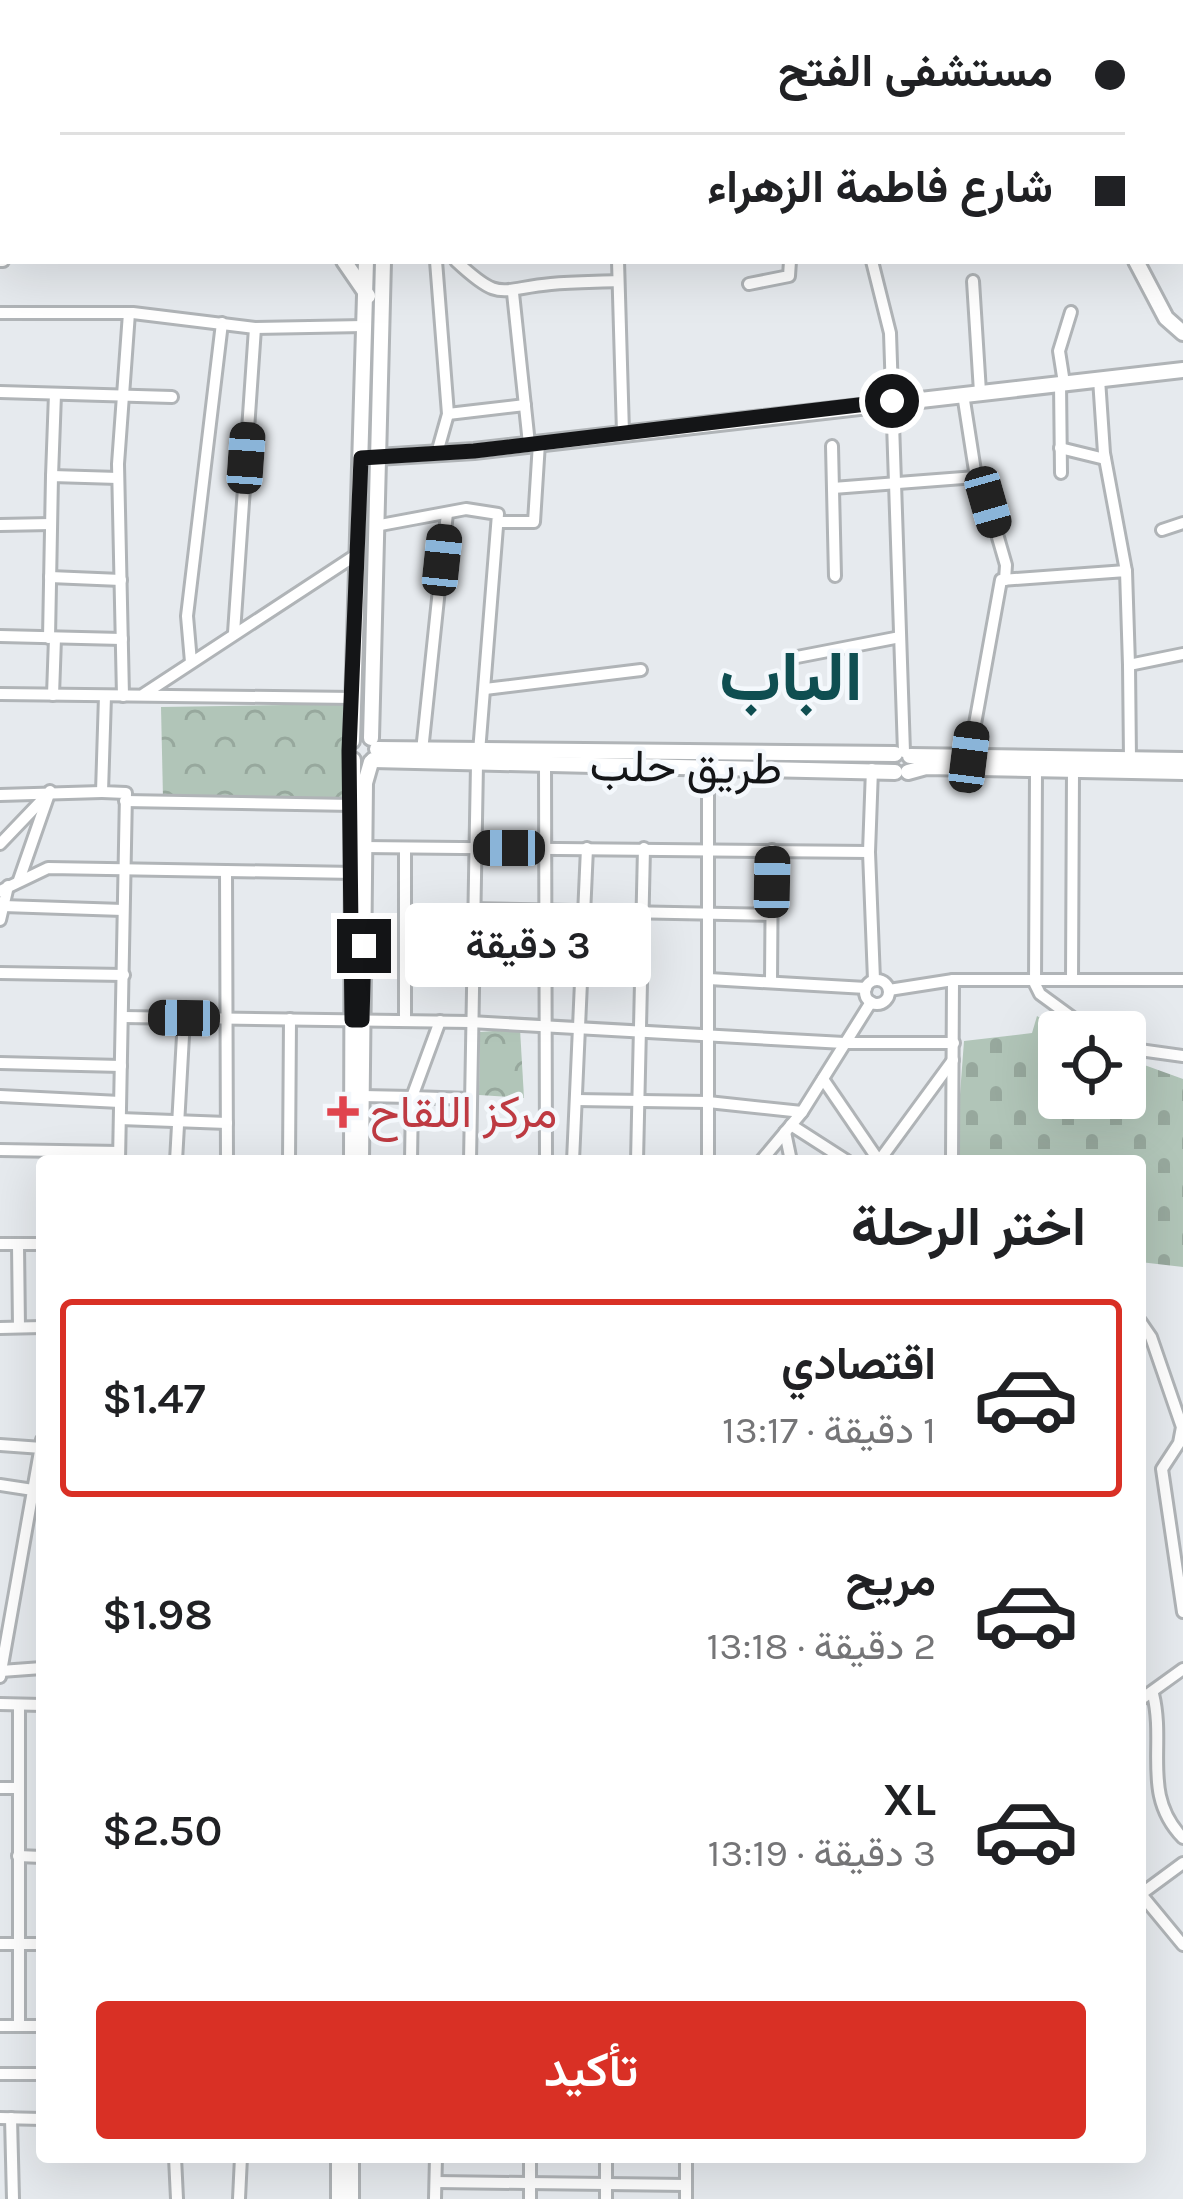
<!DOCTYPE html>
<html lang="ar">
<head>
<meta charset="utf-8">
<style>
  :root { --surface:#fff; --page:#f6f6f6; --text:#202124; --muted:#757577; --line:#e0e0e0; --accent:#d93025 }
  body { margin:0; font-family:Karla,Vazirmatn,sans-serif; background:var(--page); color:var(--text); direction:rtl; height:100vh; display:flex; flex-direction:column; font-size:45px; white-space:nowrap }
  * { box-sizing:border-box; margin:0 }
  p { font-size:39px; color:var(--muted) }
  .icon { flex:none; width:66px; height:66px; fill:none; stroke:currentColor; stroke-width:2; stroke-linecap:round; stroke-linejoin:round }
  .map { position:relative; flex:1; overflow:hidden; direction:ltr }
  .side { position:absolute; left:36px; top:1155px; width:1110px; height:1008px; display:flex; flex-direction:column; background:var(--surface); border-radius:12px; box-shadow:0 12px 48px #0002; direction:rtl }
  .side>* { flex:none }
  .top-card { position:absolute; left:0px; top:0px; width:1185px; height:264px; box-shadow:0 12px 48px #0002; direction:rtl; display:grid; align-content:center; height:264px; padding:0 60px; background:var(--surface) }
  .tools { position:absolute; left:1038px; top:1011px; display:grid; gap:24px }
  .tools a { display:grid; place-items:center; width:108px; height:108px; border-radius:12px; background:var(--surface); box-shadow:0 12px 48px #0002; font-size:60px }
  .end { position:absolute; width:54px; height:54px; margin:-27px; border:15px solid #141517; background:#fff; box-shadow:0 0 0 6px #fff }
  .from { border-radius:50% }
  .bubble { position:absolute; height:84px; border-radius:12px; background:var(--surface); box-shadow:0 12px 48px #0002; font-size:39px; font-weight:600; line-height:84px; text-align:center; direction:rtl }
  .car { position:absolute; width:36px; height:72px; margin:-36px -18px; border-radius:15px; box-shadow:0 0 9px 3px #0007; background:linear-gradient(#222 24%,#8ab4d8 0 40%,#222 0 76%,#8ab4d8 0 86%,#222 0) }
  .top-card b { display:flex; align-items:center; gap:42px; height:114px; font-size:45px }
  .top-card b+b { border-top:3px solid var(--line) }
  .top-card i { width:30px; height:30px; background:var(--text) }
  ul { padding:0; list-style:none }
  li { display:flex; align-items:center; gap:36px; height:198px; margin:0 24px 18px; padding:0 36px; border:6px solid transparent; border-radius:12px }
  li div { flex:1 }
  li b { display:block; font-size:45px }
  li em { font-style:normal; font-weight:600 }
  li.active { border-color:var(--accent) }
  li>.icon { width:108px; height:108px; stroke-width:1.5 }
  h2 { padding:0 60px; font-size:54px; line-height:144px }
  .primary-button { display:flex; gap:24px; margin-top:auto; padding:24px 60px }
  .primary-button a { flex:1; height:138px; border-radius:12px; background:var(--accent); color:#fff; font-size:48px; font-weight:600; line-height:138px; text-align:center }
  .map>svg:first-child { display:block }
  .cemetery { fill:url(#cemetery-stones) }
  .park { fill:url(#park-crowns) }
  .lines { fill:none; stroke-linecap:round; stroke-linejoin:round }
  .minor-casing { stroke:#b0b4b7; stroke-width:16 }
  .major-casing { stroke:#b0b4b7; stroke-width:20 }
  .minor { stroke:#fff; stroke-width:10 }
  .major { stroke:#fff; stroke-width:14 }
  .route { stroke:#141517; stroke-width:15 }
  .health-dot { fill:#e0444e; stroke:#f4f8fc; stroke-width:4.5 }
  .labels { text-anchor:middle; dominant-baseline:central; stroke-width:9; stroke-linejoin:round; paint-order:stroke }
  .street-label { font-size:45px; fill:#141517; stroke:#f4f8fc }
  .health-label { font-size:45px; fill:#be3a42; stroke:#f4f8fc; text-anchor:start }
  .town-label { font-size:69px; font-weight:bold; fill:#0f4e51; stroke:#f4f8fc }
</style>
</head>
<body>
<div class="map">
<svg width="1183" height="2199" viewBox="0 0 1183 2199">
  <defs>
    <pattern id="cemetery-stones" width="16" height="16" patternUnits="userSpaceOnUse" patternTransform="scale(3)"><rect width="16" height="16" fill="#b1c5b8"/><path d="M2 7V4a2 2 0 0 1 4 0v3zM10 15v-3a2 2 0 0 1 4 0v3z" fill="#97a89d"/></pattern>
    <pattern id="park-crowns" width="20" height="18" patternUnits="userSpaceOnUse" patternTransform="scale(3)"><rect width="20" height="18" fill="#b1c5b8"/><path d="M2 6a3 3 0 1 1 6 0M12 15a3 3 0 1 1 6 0" fill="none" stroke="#97a89d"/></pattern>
  </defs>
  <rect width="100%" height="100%" fill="#e6eaee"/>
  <!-- cemetery -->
  <polygon class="cemetery" points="1037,1016 1065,1032 1059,1032 1059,1098 1125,1098 1125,1058 1183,1079 1183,1267 1140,1262 1140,1161 955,1161 964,1041 1032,1033"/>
  <!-- park -->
  <g class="park">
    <polygon points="346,704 346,798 163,798 161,707"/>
    <polygon points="520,1029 524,1098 479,1095 480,1032"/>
  </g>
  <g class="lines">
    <defs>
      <g id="minor">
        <polyline points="441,0 467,3"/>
        <polyline points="614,0 614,3"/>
        <polyline points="825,0 825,3"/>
        <polyline points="1031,2 1057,0"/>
        <polyline points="37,3 37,0"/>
        <polyline points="138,3 138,0"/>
        <polyline points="728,3 728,0"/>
        <polyline points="0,38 3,38"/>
        <polyline points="0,79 3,79"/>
        <polyline points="1182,120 1183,119"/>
        <polyline points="1182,224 1183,224"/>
        <polyline points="0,261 3,261"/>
        <polyline points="436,261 448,414 437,453"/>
        <path d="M456,261C501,303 498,289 551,284C573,282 596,282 618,281"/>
        <polyline points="618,261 623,433"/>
        <polyline points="872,261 890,333 904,752"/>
        <polyline points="973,281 980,392"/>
        <polyline points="749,284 789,276 790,261"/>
        <polyline points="513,293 529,444"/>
        <polyline points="0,313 133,313 255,328 364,326"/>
        <polyline points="1099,379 1104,453 1126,571"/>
        <polyline points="1060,383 1061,473"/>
        <polyline points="1064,383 1059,351 1071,312"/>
        <polyline points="0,392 172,397"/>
        <polyline points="963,394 980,503 988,503 1006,565 1005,580"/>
        <polyline points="448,414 525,405"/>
        <polyline points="832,446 835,576"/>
        <polyline points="1060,448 1105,459"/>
        <polyline points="52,476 55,394"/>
        <polyline points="833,488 976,477"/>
        <polyline points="499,522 534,522 539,443"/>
        <polyline points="0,525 51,524"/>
        <polyline points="375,526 466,509 498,514 479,752"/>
        <polyline points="1162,530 1183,523"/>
        <polyline points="50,577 121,580"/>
        <polyline points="234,633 255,328"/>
        <polyline points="0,636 122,639"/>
        <polyline points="49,638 52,476 118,478"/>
        <polyline points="797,657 900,637"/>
        <polyline points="191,662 187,616 222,323"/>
        <polyline points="485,689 641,670"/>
        <polyline points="0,694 354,698"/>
        <polyline points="144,694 359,553"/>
        <polyline points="53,695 55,638"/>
        <polyline points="105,696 102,792 126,793 119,1161"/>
        <polyline points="123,696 118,464 129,313"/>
        <polyline points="422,751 447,513"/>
        <polyline points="969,757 1001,580 1126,571 1129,665"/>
        <polyline points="1130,759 1129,665 1183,654"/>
        <polyline points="545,765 546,1161"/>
        <polyline points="708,766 708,1161"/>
        <polyline points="872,769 869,852 874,980"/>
        <polyline points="1036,770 1035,984 1040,994 1092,1032"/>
        <polyline points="0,795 102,792"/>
        <polyline points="125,801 353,805"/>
        <polyline points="0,844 44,798"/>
        <polyline points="362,847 869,852"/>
        <polyline points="226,871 227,1161"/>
        <polyline points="19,880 50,791"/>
        <polyline points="0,891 48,868 356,873"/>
        <polyline points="3,906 123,910"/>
        <polyline points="472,909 771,915"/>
        <polyline points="0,920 8,886"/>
        <polyline points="0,973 124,975"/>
        <polyline points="709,979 866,988"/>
        <polyline points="1072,980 1073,770"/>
        <circle cx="877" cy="992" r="12"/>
        <polyline points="771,981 772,850"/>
        <polyline points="889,990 953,980 1183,980"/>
        <polyline points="123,1017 470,1022 844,1043 954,1043"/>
        <polyline points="405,1021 405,848"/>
        <polyline points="440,1021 412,1097 470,1099"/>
        <polyline points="1125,1048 1183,1056"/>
        <polyline points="0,1063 121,1066"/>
        <polyline points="823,1079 879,1161"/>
        <polyline points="0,1096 120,1102"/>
        <polyline points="362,1096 412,1097 411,1161"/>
        <polyline points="576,1100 708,1102 802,1112"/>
        <polyline points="120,1119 227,1123"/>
        <polyline points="791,1125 847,1161"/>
        <polyline points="785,1132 791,1161"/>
        <polyline points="0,1150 119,1152"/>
        <polyline points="176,1161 184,1018"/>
        <polyline points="289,1161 290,1019"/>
        <polyline points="470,1161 477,764"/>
        <polyline points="573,1161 587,848"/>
        <polyline points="637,1161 644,848"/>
        <polyline points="761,1161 802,1112 871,1002"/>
        <polyline points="879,1161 953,1060"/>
        <polyline points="952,1161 953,980"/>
        <polyline points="0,1244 42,1244"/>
        <polyline points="18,1244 19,1327"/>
        <polyline points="1140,1321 1151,1337 1182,1427 1179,1443 1162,1469 1183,1612"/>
        <polyline points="0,1328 42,1327"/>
        <polyline points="0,1445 42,1448"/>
        <polyline points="0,1485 33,1490"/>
        <polyline points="1,1671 42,1668"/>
        <polyline points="0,1677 42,1440"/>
        <path d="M1153,1694C1166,1747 1141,1795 1183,1838"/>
        <polyline points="1140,1700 1183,1669"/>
        <polyline points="0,1704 42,1705"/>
        <polyline points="19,1705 19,2026"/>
        <polyline points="0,1788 19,1788"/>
        <polyline points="18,1856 42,1857"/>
        <polyline points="1140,1893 1183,1945"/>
        <polyline points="1141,1894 1183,1863"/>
        <polyline points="0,1944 42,1944"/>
        <polyline points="0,2026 42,2026"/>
        <polyline points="0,2074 42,2074"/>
        <polyline points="0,2118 42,2119"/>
        <polyline points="11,2118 13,2199"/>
        <polyline points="175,2157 177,2199"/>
        <polyline points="686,2157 686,2199"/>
        <polyline points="436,2182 686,2185"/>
        <polyline points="239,2199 241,2157"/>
        <polyline points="435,2199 436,2157"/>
        <polyline points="530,2199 530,2157"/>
        <polyline points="606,2199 606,2157"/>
      </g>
      <g id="major">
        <polyline points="201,0 203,3"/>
        <polyline points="374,3 374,0"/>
        <polyline points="389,3 389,0"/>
        <polyline points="1131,3 1132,0"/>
        <polyline points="344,261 368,296"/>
        <polyline points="1136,261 1166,318 1183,333"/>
        <polyline points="361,458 474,451 1183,370"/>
        <polyline points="371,738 383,261"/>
        <polyline points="352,741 366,261"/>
        <polyline points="377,749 895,754"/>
        <polyline points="910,756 1183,760"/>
        <polyline points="373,760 895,772"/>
        <polyline points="908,772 926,767 1183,772"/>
        <polyline points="352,1161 353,760"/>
        <polyline points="361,1161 365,783 371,762"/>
        <polyline points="339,2199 339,2157"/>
        <polyline points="351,2199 351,2157"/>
      </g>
    </defs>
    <!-- minor casing -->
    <use href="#minor" class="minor-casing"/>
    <!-- major casing -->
    <use href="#major" class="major-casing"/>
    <!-- minor -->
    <use href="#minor" class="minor"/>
    <!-- major -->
    <use href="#major" class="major"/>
  </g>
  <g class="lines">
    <!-- route -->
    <polyline class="route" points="364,946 362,1020 352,1020 349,751 361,458 474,451 892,401"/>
  </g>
  <!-- markers -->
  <path class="health-dot" d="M337 1094h12v12h12v12h-12v12h-12v-12h-12v-12h12z"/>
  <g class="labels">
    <!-- street labels -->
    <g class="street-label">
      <text transform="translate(686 767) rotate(1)">طريق حلب</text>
    </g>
    <!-- health labels -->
    <g class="health-label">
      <text x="370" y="1112">مركز اللقاح</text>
    </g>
    <!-- town labels -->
    <g class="town-label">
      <text x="791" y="677">الباب</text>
    </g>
  </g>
</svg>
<div class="tools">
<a><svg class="icon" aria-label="locate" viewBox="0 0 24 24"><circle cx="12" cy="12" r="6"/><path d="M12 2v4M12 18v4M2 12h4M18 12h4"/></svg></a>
</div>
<i class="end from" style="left:892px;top:401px"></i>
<i class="end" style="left:364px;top:946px"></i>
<div class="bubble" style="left:405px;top:903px;width:246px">3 دقيقة</div>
<i class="car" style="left:246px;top:458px;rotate:4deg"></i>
<i class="car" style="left:988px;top:502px;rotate:164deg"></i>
<i class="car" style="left:442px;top:560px;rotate:6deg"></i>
<i class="car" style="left:969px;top:757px;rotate:7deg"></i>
<i class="car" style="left:509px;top:848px;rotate:270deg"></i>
<i class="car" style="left:772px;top:882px;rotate:1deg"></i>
<i class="car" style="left:184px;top:1018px;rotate:271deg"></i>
<div class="top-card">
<b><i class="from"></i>مستشفى الفتح</b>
<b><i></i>شارع فاطمة الزهراء</b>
</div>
<section class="side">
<h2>اختر الرحلة</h2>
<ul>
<li class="active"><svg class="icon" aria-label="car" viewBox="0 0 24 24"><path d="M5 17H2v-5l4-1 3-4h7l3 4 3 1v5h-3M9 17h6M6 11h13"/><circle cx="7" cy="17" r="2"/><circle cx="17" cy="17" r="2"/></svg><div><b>اقتصادي</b><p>1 دقيقة · 13:17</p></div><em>$1.47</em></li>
<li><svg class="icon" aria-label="car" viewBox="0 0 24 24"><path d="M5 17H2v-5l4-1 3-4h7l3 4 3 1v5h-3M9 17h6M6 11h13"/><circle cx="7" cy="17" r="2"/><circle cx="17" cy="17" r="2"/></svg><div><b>مريح</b><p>2 دقيقة · 13:18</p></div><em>$1.98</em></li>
<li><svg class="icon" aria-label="car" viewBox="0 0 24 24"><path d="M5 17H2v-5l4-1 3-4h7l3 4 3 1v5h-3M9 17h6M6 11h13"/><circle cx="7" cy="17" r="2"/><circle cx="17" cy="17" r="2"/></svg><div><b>XL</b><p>3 دقيقة · 13:19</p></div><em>$2.50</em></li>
</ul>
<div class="primary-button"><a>تأكيد</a></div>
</section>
</div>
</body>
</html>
